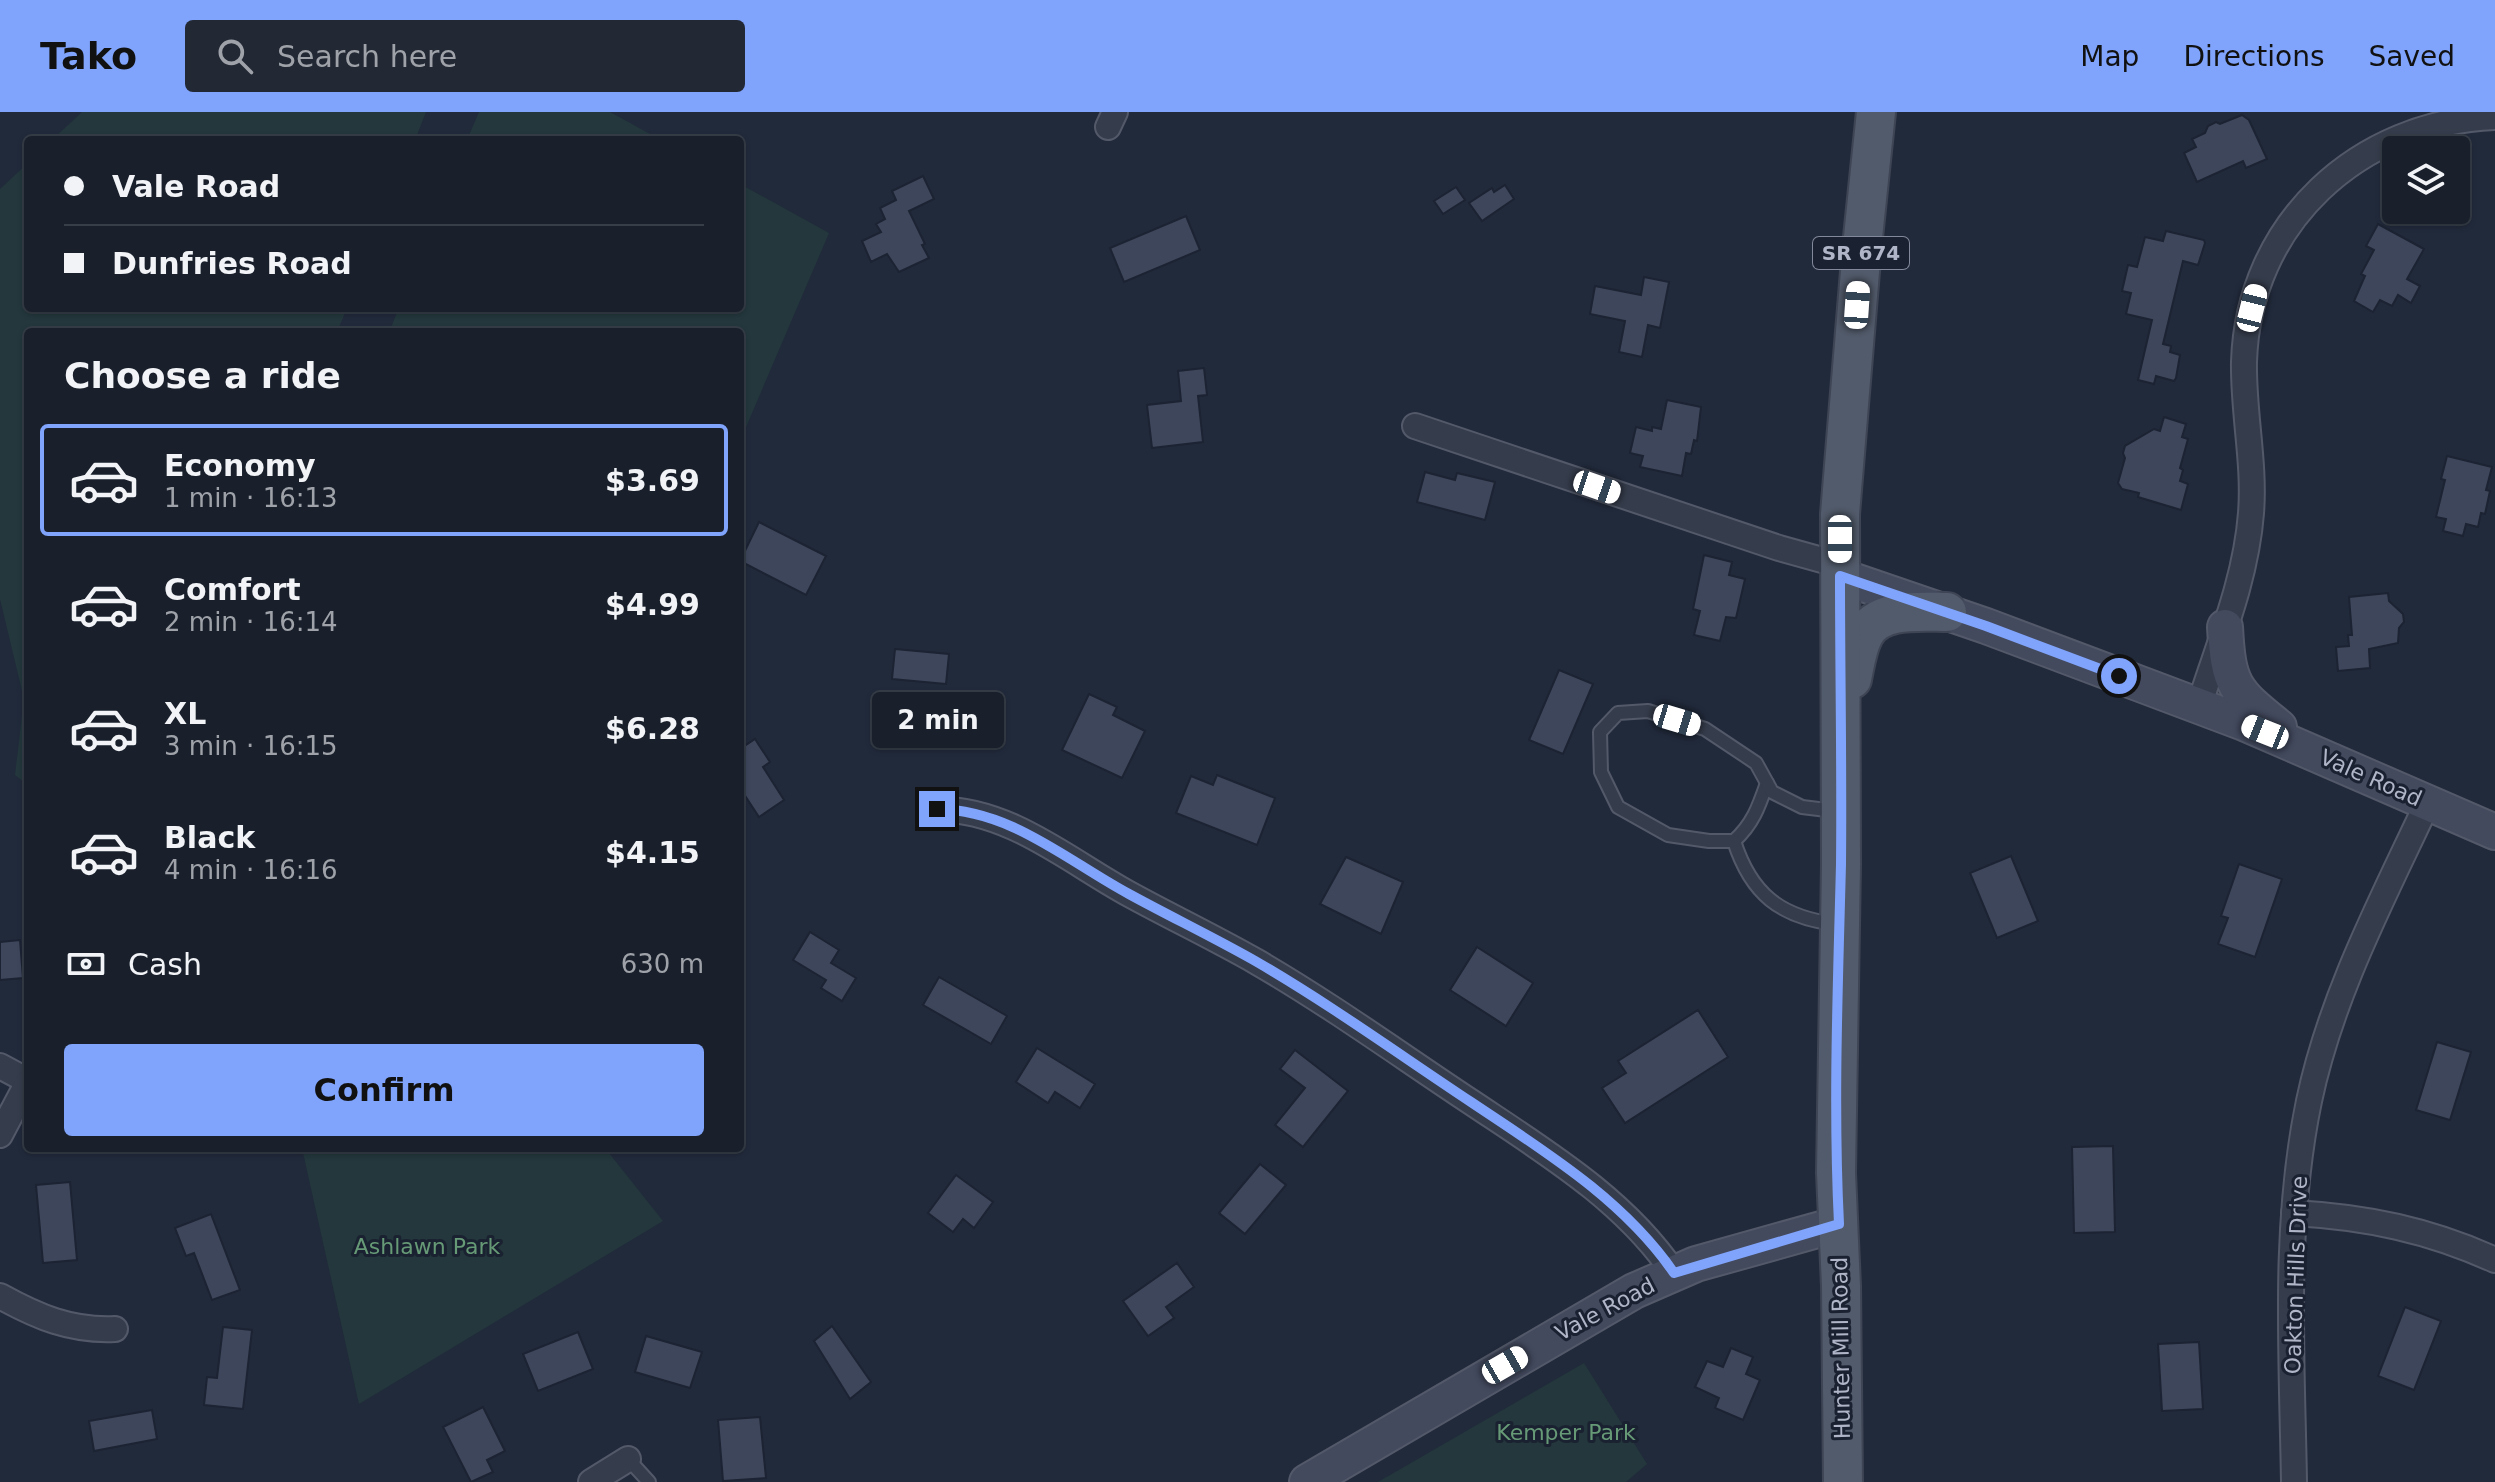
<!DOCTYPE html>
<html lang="en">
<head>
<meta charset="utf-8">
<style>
  :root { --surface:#19202c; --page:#222834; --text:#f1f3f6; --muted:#9fa3a9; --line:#373e48; --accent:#80a4fc }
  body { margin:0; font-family:"DejaVu Sans",sans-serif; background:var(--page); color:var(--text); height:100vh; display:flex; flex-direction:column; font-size:30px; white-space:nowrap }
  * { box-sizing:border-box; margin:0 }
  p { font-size:26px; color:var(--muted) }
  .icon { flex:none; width:44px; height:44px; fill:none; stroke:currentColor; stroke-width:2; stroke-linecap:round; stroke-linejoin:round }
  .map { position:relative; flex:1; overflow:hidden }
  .side { position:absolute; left:24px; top:216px; width:720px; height:824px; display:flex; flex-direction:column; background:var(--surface); border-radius:8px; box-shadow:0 2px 6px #0004,0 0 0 2px var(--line) }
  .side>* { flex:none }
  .hud { position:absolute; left:24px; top:24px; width:720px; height:176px; border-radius:8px; box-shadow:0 2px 6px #0004,0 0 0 2px var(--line); display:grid; align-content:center; height:176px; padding:0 40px; background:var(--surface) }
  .buttons { position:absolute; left:2382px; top:24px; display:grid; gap:16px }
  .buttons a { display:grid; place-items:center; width:88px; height:88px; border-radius:8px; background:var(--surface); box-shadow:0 2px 6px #0004,0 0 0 2px var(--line); font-size:40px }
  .end { position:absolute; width:36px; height:36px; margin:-18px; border:10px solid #80a4fc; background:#111; box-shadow:0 0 0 4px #111 }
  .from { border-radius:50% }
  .bubble { position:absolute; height:56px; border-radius:8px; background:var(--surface); box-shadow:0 2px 6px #0004,0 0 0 2px var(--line); font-size:26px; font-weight:700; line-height:56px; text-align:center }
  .car { position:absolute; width:24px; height:48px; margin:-24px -12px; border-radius:10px; box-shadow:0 0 6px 2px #0007; background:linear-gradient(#fff 24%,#345 0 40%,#fff 0 76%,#345 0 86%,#fff 0) }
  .hud b { display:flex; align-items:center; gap:28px; height:76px; font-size:30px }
  .hud b+b { border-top:2px solid var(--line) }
  .hud i { width:20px; height:20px; background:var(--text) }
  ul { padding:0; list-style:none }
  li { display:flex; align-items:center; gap:24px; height:112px; margin:0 16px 12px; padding:0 24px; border:4px solid transparent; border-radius:8px }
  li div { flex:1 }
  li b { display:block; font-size:30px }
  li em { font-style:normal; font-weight:700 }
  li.on { border-color:var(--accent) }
  li>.icon { width:72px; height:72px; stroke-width:1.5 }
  h2 { padding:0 40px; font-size:36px; line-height:96px }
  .pay { display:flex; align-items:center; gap:20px; height:88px; padding:0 40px; font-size:30px }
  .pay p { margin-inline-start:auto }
  .button { display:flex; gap:16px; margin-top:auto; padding:16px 40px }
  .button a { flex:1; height:92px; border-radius:8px; background:var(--accent); color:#111; font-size:32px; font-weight:700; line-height:92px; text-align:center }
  header { display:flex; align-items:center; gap:48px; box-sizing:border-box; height:112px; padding:0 40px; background:var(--accent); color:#111 }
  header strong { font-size:38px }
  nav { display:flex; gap:44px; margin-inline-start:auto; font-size:28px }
  .search { width:560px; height:72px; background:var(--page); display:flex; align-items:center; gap:20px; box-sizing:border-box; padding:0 28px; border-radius:8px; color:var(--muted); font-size:30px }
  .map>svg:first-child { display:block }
  .green { fill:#23373c }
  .building { fill:#3d465b; stroke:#1c2332; stroke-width:2 }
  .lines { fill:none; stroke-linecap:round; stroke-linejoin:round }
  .lane-casing { stroke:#535969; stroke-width:16 }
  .street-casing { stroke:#535969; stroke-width:28 }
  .secondary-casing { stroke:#535969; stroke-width:38 }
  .primary-casing { stroke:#3e4554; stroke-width:42 }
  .lane { stroke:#353c4b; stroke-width:12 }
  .street { stroke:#353c4b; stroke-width:24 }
  .secondary { stroke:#434a5e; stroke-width:34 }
  .primary { stroke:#525b6b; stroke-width:38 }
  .route { stroke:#80a4fc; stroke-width:10 }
  .labels { text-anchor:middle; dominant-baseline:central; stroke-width:6; stroke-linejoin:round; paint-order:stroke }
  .shield { fill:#1a2130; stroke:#83899a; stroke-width:2 }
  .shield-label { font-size:20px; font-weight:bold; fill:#b0b6c7 }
  .street-label { font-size:22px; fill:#b0b6c7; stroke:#1a2130 }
  .park-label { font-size:22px; fill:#669976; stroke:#1a2130 }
</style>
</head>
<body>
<header>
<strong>Tako</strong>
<div class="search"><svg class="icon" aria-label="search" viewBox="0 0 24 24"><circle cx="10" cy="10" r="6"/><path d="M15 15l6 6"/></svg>Search here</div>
<nav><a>Map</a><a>Directions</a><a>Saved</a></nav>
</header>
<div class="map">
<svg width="2495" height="1370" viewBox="0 0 2495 1370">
  <rect width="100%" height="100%" fill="#212a3b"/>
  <!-- green -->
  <g class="green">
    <polygon points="82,0 426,0 415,28 52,28"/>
    <polygon points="479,0 610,0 661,28 467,28"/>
    <polygon points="28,51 28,196 347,196 337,220 28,220 28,673 15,663 24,587 0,487 0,77"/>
    <polygon points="740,72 829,121 740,329 740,220 389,220 399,196 740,196"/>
    <polygon points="302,1036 605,1036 663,1109 359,1292"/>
    <polygon points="1584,1251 1647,1352 1626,1370 1378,1370"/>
  </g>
  <!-- building -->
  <g class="building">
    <polygon points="2242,3 2249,8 2267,47 2246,56 2243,49 2197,70 2184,41 2196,35 2192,27 2205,21 2208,14 2216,10 2220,12"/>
    <polygon points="923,64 934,87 909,99 925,132 922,133 929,146 899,160 887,142 871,150 862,129 881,120 876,112 885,107 880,96 896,88 892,79"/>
    <polygon points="1505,73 1514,87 1482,109 1469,91 1492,76 1494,80"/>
    <polygon points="1456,75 1465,88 1443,102 1434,89"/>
    <polygon points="1186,104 1200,138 1124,170 1110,136"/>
    <polygon points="2378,112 2424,137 2407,167 2420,174 2411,191 2398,183 2392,194 2380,188 2373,200 2354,189 2365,164 2361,162 2374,138 2366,134"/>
    <polygon points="2166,119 2204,128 2205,131 2198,153 2183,149 2163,232 2171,234 2170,240 2180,243 2176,266 2174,269 2156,264 2154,272 2138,268 2152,208 2126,202 2131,181 2122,179 2128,153 2137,155 2145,125 2163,129"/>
    <polygon points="1644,165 1669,170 1660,216 1648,213 1642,245 1619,240 1625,209 1590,202 1595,174 1641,183"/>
    <polygon points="1204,256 1207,283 1198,284 1203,330 1152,336 1147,293 1181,289 1178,259"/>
    <polygon points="1667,288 1701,295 1697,329 1694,328 1691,342 1686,341 1682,364 1640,355 1643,344 1630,341 1636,315 1652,319 1652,315 1661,317"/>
    <polygon points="2164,305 2186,312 2182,325 2188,327 2180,356 2183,358 2180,369 2188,372 2181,398 2138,385 2139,381 2122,377 2118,371 2125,346 2123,341 2125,334 2154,317 2160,319"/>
    <polygon points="2447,344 2492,355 2486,378 2490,379 2485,402 2481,401 2478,415 2466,412 2463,424 2443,419 2446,407 2436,405 2445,368 2441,367"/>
    <polygon points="1425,360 1455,368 1457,361 1495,370 1485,408 1417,390"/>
    <polygon points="759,410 826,444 806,483 740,449"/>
    <polygon points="1704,443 1732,450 1729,463 1745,467 1736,506 1726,505 1720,529 1694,523 1700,499 1693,497"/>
    <polygon points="2388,481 2389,489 2403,502 2404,510 2399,516 2398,531 2369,537 2370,556 2338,559 2336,535 2349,534 2348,523 2352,523 2349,485"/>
    <polygon points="895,537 949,542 946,572 892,567"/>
    <polygon points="1559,558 1593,572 1563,642 1529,628"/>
    <polygon points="1089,582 1117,595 1113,603 1145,619 1122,666 1062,638"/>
    <polygon points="755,627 770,650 763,655 784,688 759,705 740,676 740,637"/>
    <polygon points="1217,663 1275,686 1257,733 1176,701 1191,664 1213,673"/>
    <polygon points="2011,744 2038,809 1997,826 1970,761"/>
    <polygon points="1346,745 1403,770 1381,822 1320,792"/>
    <polygon points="2239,752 2282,767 2255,845 2218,832 2228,806 2221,804"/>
    <polygon points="810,820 839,838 831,851 856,866 842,889 821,876 826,868 793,848"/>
    <polygon points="20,828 23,866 0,868 0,830"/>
    <polygon points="1477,835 1533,871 1506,914 1450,878"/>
    <polygon points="939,865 1007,904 991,932 923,893"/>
    <polygon points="1698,898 1728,945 1625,1011 1602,976 1626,961 1618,949"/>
    <polygon points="2437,930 2471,940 2450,1008 2416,998"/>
    <polygon points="1037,936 1095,972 1080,996 1055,980 1048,991 1016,970"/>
    <polygon points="1295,938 1348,979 1303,1035 1275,1013 1305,976 1280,957"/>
    <polygon points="2113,1034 2115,1120 2074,1121 2072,1035"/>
    <polygon points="1260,1052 1286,1073 1245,1122 1219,1101"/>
    <polygon points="956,1063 993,1090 974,1116 963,1107 953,1120 928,1101"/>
    <polygon points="70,1070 77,1148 43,1151 36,1073"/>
    <polygon points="211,1102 240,1178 212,1188 194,1141 186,1144 175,1116"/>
    <polygon points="1177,1151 1194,1175 1166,1195 1174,1206 1148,1224 1123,1189"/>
    <polygon points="2405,1195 2441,1209 2414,1278 2378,1264"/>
    <polygon points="832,1214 871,1270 850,1287 814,1229"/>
    <polygon points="223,1215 252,1218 243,1297 204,1293 207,1265 217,1266"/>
    <polygon points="578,1220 593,1257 538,1279 523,1242"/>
    <polygon points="646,1224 702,1240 690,1276 635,1260"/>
    <polygon points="2199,1230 2203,1297 2162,1299 2158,1232"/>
    <polygon points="1731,1236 1753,1245 1746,1262 1760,1268 1743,1308 1715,1296 1719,1286 1695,1275 1707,1249 1723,1255"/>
    <polygon points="483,1295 505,1339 487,1348 493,1360 471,1370 443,1315"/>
    <polygon points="152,1298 157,1327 94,1339 89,1309"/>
    <polygon points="760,1305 766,1366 723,1369 718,1308"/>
  </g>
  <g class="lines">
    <defs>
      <g id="lane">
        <path d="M1734,729C1753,712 1759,694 1767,671"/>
        <path d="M1835,812C1780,805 1751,782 1734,729H1709L1668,723L1618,695L1601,660L1600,620L1618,601L1648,599L1705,617L1756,651L1772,680L1802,695L1835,699"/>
        <polyline points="628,1347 649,1370"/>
      </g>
      <g id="street">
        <polyline points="1108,15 1115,0"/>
        <polyline points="1415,314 1779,436 1840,453"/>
        <path d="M2199,594C2219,531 2246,468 2251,401C2255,351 2243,300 2244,250C2248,111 2359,10 2495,5"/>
        <path d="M937,697C1011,698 1067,748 1129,782C1171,805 1215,826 1257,850C1331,893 1400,943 1471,990C1544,1039 1624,1087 1674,1161"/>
        <polyline points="0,954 28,969"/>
        <polyline points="0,1023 28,970"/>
        <path d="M2294,1101C2366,1105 2429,1118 2495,1148"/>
        <path d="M0,1184C38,1205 71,1219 115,1217"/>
        <polyline points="591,1370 628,1347"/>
        <path d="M2294,1370C2292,1244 2283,1114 2309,989C2331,884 2382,788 2427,692"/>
      </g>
      <g id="secondary">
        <polyline points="1840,464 1986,514 2244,611 2495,720"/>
        <path d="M2225,515C2228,573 2234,579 2279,615"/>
        <polyline points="1307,1370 1634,1179 1696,1152 1839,1112"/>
      </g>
      <g id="primary">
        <path d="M1852,567C1855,553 1857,536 1864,523C1878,495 1921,500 1947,500"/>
        <polyline points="1843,1370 1841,1174 1836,1061 1841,752 1840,402 1862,135 1876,0"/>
      </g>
    </defs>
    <!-- lane casing -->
    <use href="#lane" class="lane-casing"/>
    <!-- street casing -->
    <use href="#street" class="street-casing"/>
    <!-- secondary casing -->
    <use href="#secondary" class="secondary-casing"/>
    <!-- primary casing -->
    <use href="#primary" class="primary-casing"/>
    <!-- lane -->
    <use href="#lane" class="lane"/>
    <!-- street -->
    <use href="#street" class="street"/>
    <!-- secondary -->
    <use href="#secondary" class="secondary"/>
    <!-- primary -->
    <use href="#primary" class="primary"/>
  </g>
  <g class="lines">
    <!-- route -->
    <path class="route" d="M937,697C1011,698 1066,748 1129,782C1171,805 1215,826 1257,850C1331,893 1400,943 1471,990C1544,1039 1623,1087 1674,1161L1839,1112C1833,992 1838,872 1841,752C1842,656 1840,560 1840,464L1986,514L2119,564"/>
  </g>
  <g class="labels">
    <!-- shield labels -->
    <rect class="shield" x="1813" y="125" width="96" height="32" rx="6"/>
    <g class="shield-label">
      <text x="1861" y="141">SR 674</text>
    </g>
    <!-- street labels -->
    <g class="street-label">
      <text transform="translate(2371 666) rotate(24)">Vale Road</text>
      <text transform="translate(2296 1163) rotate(-88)">Oakton Hills Drive</text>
      <text transform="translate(1605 1197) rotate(-28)">Vale Road</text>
      <text transform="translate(1841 1236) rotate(-91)">Hunter Mill Road</text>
    </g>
    <!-- park labels -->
    <g class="park-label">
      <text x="427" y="1134">Ashlawn Park</text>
      <text x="1566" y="1320">Kemper Park</text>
    </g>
  </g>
</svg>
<div class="buttons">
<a><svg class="icon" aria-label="layers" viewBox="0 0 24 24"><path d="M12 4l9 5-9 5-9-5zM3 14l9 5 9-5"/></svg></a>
</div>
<i class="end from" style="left:2119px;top:564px"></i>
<i class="end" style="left:937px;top:697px"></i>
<div class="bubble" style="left:872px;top:580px;width:132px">2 min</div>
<i class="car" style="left:1857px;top:193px;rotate:4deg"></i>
<i class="car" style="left:2252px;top:196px;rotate:14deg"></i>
<i class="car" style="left:1597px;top:375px;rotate:109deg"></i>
<i class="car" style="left:1840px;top:427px;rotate:180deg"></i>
<i class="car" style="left:1677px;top:608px;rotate:107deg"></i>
<i class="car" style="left:2265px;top:620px;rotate:292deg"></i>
<i class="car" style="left:1505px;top:1253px;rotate:60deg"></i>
<div class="hud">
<b><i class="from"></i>Vale Road</b>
<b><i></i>Dunfries Road</b>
</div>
<section class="side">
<h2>Choose a ride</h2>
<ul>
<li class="on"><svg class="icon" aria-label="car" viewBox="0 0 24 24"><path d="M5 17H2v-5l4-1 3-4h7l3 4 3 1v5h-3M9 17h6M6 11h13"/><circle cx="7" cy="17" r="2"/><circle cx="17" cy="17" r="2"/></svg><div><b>Economy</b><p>1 min · 16:13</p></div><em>$3.69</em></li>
<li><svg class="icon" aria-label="car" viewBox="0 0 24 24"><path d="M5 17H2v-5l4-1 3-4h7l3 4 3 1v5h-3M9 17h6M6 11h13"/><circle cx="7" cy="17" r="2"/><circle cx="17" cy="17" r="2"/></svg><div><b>Comfort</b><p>2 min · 16:14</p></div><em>$4.99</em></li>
<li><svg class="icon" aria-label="car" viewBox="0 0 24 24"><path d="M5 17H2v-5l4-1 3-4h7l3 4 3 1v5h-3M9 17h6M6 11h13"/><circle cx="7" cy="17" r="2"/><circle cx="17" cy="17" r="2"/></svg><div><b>XL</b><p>3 min · 16:15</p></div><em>$6.28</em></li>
<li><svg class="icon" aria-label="car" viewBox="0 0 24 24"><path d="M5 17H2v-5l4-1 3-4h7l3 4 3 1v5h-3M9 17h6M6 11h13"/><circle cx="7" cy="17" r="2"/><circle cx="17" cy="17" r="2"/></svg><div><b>Black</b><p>4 min · 16:16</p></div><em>$4.15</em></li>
</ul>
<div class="pay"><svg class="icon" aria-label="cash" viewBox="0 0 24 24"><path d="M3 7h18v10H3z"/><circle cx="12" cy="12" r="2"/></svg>Cash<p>630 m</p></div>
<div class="button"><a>Confirm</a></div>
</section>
</div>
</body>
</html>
